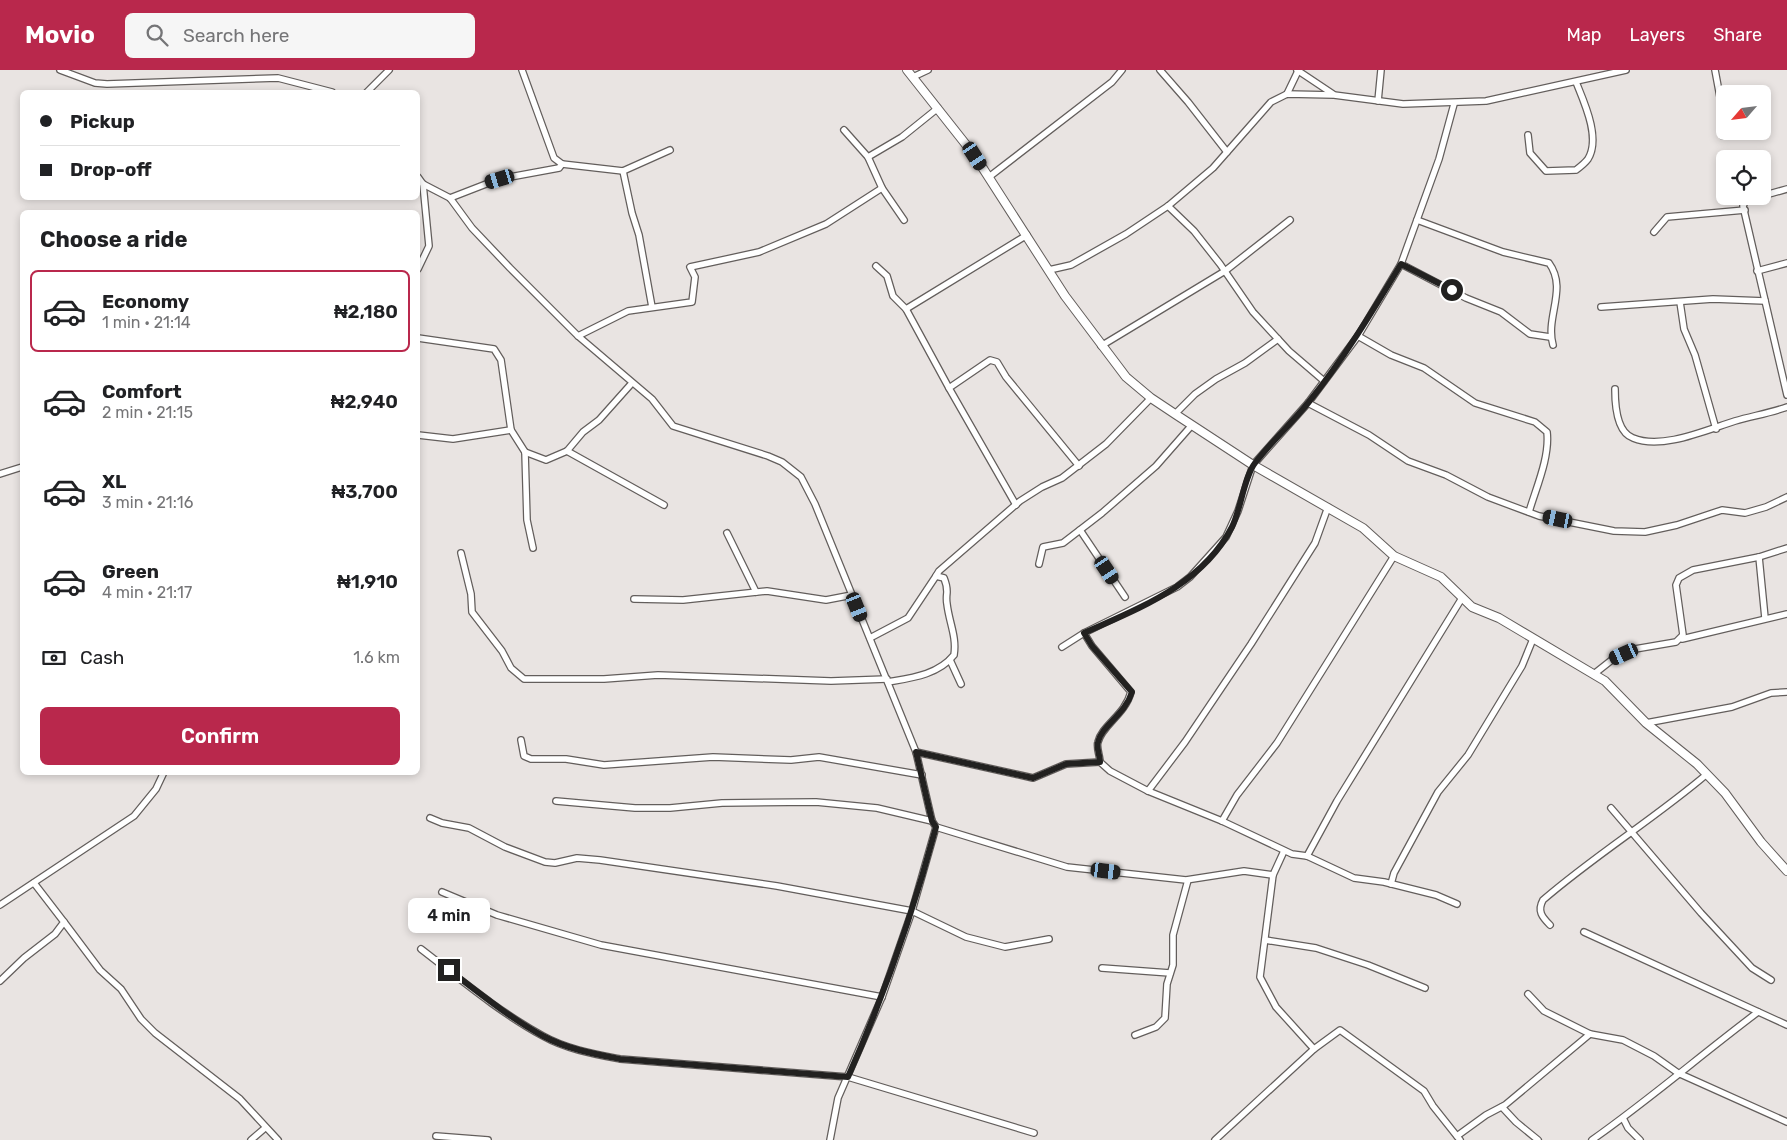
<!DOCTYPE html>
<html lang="en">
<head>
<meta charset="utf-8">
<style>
  :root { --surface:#fff; --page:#f6f6f6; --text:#202124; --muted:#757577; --line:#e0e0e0; --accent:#b9284c }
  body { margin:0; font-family:Rubik,sans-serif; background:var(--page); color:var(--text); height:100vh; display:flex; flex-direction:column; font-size:19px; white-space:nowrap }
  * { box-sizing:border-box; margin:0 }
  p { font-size:16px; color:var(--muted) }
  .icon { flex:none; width:28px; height:28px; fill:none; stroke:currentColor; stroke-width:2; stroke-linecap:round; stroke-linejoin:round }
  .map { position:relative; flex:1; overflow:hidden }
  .panel { position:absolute; left:20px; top:140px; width:400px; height:565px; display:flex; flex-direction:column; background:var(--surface); border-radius:8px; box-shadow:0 2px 8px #0003 }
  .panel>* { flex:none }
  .top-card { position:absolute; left:20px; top:20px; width:400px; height:110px; border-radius:8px; box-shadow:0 2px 8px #0003; display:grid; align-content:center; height:110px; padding:0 20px; background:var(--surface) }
  .needle { width:32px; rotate:242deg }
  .fabs { position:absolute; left:1716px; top:15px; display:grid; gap:10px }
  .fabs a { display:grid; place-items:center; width:55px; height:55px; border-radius:8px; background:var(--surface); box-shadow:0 2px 8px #0003; font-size:25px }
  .end { position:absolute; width:22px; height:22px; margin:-11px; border:6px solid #222120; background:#fff; box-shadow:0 0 0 2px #fff }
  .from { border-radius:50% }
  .bubble { position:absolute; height:35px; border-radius:8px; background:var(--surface); box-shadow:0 2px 8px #0003; font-size:16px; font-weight:600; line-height:35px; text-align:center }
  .car { position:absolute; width:15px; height:30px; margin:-15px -8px; border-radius:6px; box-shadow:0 0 4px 1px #0007; background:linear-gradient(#222 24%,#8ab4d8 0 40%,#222 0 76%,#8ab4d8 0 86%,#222 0) }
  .top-card b { display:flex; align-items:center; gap:18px; height:48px; font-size:19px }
  .top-card b+b { border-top:1px solid var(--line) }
  .top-card i { width:12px; height:12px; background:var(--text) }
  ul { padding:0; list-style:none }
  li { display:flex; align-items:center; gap:15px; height:82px; margin:0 10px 8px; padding:0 10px; border:2px solid transparent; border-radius:8px }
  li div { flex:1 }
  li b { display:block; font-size:19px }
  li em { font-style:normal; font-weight:600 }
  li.selected { border-color:var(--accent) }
  li>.icon { width:45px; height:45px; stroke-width:1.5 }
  h2 { padding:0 20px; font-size:22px; line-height:60px }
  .pay { display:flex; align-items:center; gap:12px; height:55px; padding:0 20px; font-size:19px }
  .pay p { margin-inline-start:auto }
  .primary-button { display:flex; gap:10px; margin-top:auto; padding:10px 20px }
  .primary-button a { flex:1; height:58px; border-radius:8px; background:var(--accent); color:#fff; font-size:20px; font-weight:600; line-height:58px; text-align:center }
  header { display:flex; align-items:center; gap:30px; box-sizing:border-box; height:70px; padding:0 25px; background:var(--accent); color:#fff }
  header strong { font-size:24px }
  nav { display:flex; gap:28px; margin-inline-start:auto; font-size:18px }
  .search { width:350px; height:45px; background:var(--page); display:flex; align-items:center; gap:12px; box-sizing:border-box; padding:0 18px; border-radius:8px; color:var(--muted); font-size:19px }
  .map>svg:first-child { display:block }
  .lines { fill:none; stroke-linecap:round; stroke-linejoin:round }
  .minor-casing { stroke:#635e5c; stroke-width:8 }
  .tertiary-casing { stroke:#635e5c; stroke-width:10 }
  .minor { stroke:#fff; stroke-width:5.5 }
  .tertiary { stroke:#fff; stroke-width:8 }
  .route { stroke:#222120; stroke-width:6 }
</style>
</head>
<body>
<header>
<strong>Movio</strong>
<div class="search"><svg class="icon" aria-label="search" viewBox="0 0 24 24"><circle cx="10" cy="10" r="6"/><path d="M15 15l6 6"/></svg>Search here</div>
<nav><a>Map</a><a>Layers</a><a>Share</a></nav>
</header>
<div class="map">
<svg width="1787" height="1070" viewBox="0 0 1787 1070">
  <rect width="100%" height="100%" fill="#e9e4e2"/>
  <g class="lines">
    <defs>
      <g id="minor">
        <polyline points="60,0 95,13 107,14 278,8 332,22"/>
        <polyline points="1160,0 1188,32 1227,82"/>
        <polyline points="1297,0 1333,24"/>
        <polyline points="1715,0 1723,43 1723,66"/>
        <polyline points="913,7 928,0"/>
        <polyline points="367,22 389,0"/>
        <polyline points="1287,24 1298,1"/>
        <polyline points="1378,31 1381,0"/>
        <polyline points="844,60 868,87 882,118 904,150"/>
        <path d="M1528,65L1530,83L1546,101L1576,100C1580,97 1585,93 1588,89C1601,68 1584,32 1576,12"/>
        <polyline points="868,87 902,67 938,38"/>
        <polyline points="562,94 623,101 670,80"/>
        <polyline points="623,101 632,143 639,165 652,237"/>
        <polyline points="418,107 423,114 450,128 472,158 510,198 578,266 652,329 673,356 768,386 782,392 801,407 815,434 916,682 932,751 936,757 912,841 882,927 838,1028 830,1070"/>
        <polyline points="989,107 1112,12 1122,0"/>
        <polyline points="1761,126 1745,132 1743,136 1787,325"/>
        <polyline points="1762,126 1787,119"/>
        <polyline points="450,128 499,109 559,98 562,94 554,88 522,0"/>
        <polyline points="1168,136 1194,161 1220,194 1253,242 1289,281 1324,311"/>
        <path d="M1417,150L1503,182L1549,193C1568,219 1545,247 1553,275"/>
        <polyline points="1654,162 1667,147 1745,140"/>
        <polyline points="1401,194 1466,228 1501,242 1530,264 1550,267"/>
        <polyline points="876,196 887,206 893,226 906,239 949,318"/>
        <polyline points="418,199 429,176 423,114"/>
        <polyline points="1049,200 1071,195 1126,164 1168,136 1213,98 1271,32 1287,24 1334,25 1403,34 1486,31 1626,0"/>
        <polyline points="1757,201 1787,193"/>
        <polyline points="1680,232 1684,259 1695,285 1716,359"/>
        <polyline points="1601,237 1713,229 1765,231"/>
        <polyline points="906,239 1027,165"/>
        <polyline points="578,266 628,241 692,232 695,207 690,197 759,182 826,154 882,118"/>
        <path d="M1358,266L1391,285L1424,298L1475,333L1535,352L1547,362C1550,387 1536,418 1529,442"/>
        <polyline points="418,268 494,279 501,290 511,360 525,382 527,450 533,478"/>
        <polyline points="1101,276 1225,201 1290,150"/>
        <path d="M1615,319C1615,334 1616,362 1633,368C1662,380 1706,360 1735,351C1752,346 1770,343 1787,337"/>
        <polyline points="1308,333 1369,365 1408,391 1446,405 1488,427 1539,446 1614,461 1645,462 1677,455 1722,440 1745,443 1766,437 1787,427"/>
        <polyline points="1175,344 1195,324 1216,309 1245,293 1278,269"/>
        <polyline points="418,365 453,369 511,360"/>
        <polyline points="567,381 664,435"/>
        <polyline points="525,382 546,390 567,381 583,362 599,350 632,313"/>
        <polyline points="0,404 22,397"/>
        <polyline points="1016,435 949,318 990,290 997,292 1006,307 1079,396"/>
        <polyline points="1080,460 1125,527"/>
        <polyline points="727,463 756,522"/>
        <polyline points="461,483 471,524 472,542 502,581 511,598 524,609 604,609 658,605 831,611 887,609"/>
        <polyline points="1759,487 1765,548"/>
        <polyline points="1039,494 1043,477 1063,473 1102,443 1156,396 1192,355"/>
        <polyline points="634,529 683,530 767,521 826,530 852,525"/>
        <path d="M1084,563L1092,576L1131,622C1125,645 1102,655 1098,672C1096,677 1100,686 1100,692L1110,701L1148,721L1222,751L1292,784L1307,786L1354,808L1384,812L1436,825L1457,834"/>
        <polyline points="870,568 908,548 936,506"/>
        <polyline points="1682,569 1787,544"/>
        <polyline points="1062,577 1084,563 1177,517 1190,507 1226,467 1238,441 1253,395 1308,333 1358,266 1401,194 1439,89 1454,34"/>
        <polyline points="950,590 961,614"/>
        <polyline points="1594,604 1613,589 1635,579 1676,572 1683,565 1676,515 1679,508 1693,500 1759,487 1787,478"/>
        <path d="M888,612C911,608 938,605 954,585C957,567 949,552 947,534C945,522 950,523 944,508L936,506L939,501L1020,431L1042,417L1062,408L1106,374L1151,328"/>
        <polyline points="1646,653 1732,637 1771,623 1787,622"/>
        <polyline points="521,670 524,686 531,689 566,689 604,695 713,687 791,690 819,687 922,705"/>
        <polyline points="916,682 1033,708 1066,694 1100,692"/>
        <polyline points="1148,721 1185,672 1251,574 1315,473 1328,437"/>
        <polyline points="556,731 635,738 670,738 722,733 816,732 877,738 932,751"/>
        <polyline points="1611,738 1701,843 1752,898 1771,910"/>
        <polyline points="430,748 442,753 469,758 505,777 545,792 555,793 577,788 600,790 777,816 912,841 966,867 1005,877 1049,869"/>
        <polyline points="1222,751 1237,725 1277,673 1394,486"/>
        <polyline points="936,757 1067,797 1186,810 1244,801 1273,805"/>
        <polyline points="1284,781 1273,805 1260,907 1276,937 1314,979"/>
        <polyline points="1307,786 1337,731 1462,528"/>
        <polyline points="1391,814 1394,803 1438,722 1468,685 1522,596 1533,569"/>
        <polyline points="442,822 497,845 601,875 882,927"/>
        <polyline points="0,835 134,746 156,719 164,702"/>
        <polyline points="64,852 100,900 121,919 141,949 155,963 240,1029 278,1070"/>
        <path d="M1550,855C1542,847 1537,841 1543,830C1595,785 1654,749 1707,704"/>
        <polyline points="1584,862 1787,955"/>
        <polyline points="1265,870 1316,878 1368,895 1425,918"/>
        <path d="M421,879C460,909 499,942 543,966C566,979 594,984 620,989L848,1007L1034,1063"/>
        <polyline points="1102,898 1170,903"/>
        <polyline points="0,911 24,888 55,864 64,852 34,813"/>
        <polyline points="1528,924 1544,941 1590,964 1623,970 1654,986 1678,1003 1787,1052"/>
        <polyline points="1135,965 1156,957 1165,948 1167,914 1173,895 1173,865 1188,810"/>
        <polyline points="1502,1037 1516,1052 1538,1070"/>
        <polyline points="1623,1048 1628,1058 1640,1070"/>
        <polyline points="436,1066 488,1070"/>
        <polyline points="1457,1066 1486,1045 1505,1035 1590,964"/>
        <polyline points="251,1070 265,1058"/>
        <polyline points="1215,1070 1314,979 1340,960 1424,1021 1433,1036 1460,1070"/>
        <path d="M1592,1070C1649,1030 1702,984 1758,942"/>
      </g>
      <polyline id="tertiary" points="907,0 975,86 1065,226 1126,307 1151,328 1175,344 1253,395 1363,458 1394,486 1441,507 1472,537 1499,548 1605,611 1646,653 1697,694 1725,723 1761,772 1787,801"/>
    </defs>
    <!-- minor casing -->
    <use href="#minor" class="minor-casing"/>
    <!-- tertiary casing -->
    <use href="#tertiary" class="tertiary-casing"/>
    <!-- minor -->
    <use href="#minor" class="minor"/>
    <!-- tertiary -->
    <use href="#tertiary" class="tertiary"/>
  </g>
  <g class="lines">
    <!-- route -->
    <path class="route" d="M449,900C479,923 510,948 543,966C567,979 594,984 620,989L848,1007C884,926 913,843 936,757L932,751L916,682L1033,708L1066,694L1100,692C1100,686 1096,677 1098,672C1102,655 1125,645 1132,622L1092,576L1084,563C1139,538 1202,515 1232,457C1241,439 1244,407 1255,393C1271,372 1291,354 1308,333C1343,290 1372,242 1401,194L1452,220"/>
  </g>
</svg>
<div class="fabs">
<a><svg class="needle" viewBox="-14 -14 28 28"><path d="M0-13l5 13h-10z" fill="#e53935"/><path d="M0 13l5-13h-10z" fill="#757577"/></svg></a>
<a><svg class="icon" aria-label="locate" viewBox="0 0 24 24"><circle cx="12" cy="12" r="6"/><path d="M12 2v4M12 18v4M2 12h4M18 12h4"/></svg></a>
</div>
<i class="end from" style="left:1452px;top:220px"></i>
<i class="end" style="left:449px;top:900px"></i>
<div class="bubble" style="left:408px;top:828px;width:82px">4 min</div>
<i class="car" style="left:975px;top:86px;rotate:147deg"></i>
<i class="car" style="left:500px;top:109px;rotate:253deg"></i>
<i class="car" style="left:1558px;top:449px;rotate:282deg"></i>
<i class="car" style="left:1107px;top:500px;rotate:146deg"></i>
<i class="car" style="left:857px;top:537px;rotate:158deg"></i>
<i class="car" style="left:1624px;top:584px;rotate:246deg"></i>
<i class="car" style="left:1106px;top:801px;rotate:97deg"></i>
<div class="top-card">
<b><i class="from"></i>Pickup</b>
<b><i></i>Drop-off</b>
</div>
<section class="panel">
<h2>Choose a ride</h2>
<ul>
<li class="selected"><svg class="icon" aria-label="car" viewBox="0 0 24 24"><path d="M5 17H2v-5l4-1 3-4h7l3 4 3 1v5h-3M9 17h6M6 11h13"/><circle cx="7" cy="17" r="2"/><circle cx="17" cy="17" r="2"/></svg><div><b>Economy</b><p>1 min · 21:14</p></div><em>₦2,180</em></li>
<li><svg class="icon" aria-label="car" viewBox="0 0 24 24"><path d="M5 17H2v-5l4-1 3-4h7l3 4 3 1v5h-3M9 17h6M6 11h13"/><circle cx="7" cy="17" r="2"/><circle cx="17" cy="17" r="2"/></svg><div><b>Comfort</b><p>2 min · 21:15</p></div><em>₦2,940</em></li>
<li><svg class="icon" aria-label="car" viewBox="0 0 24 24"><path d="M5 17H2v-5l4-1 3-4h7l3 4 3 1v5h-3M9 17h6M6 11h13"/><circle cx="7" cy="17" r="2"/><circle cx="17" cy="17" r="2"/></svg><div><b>XL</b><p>3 min · 21:16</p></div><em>₦3,700</em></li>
<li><svg class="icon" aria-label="car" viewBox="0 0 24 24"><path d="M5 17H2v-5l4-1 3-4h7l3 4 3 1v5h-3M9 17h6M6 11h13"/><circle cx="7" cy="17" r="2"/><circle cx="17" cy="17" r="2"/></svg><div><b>Green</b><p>4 min · 21:17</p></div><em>₦1,910</em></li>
</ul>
<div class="pay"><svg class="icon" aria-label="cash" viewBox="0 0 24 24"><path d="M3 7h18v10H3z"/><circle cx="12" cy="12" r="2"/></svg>Cash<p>1.6 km</p></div>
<div class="primary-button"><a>Confirm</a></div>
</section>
</div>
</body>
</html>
